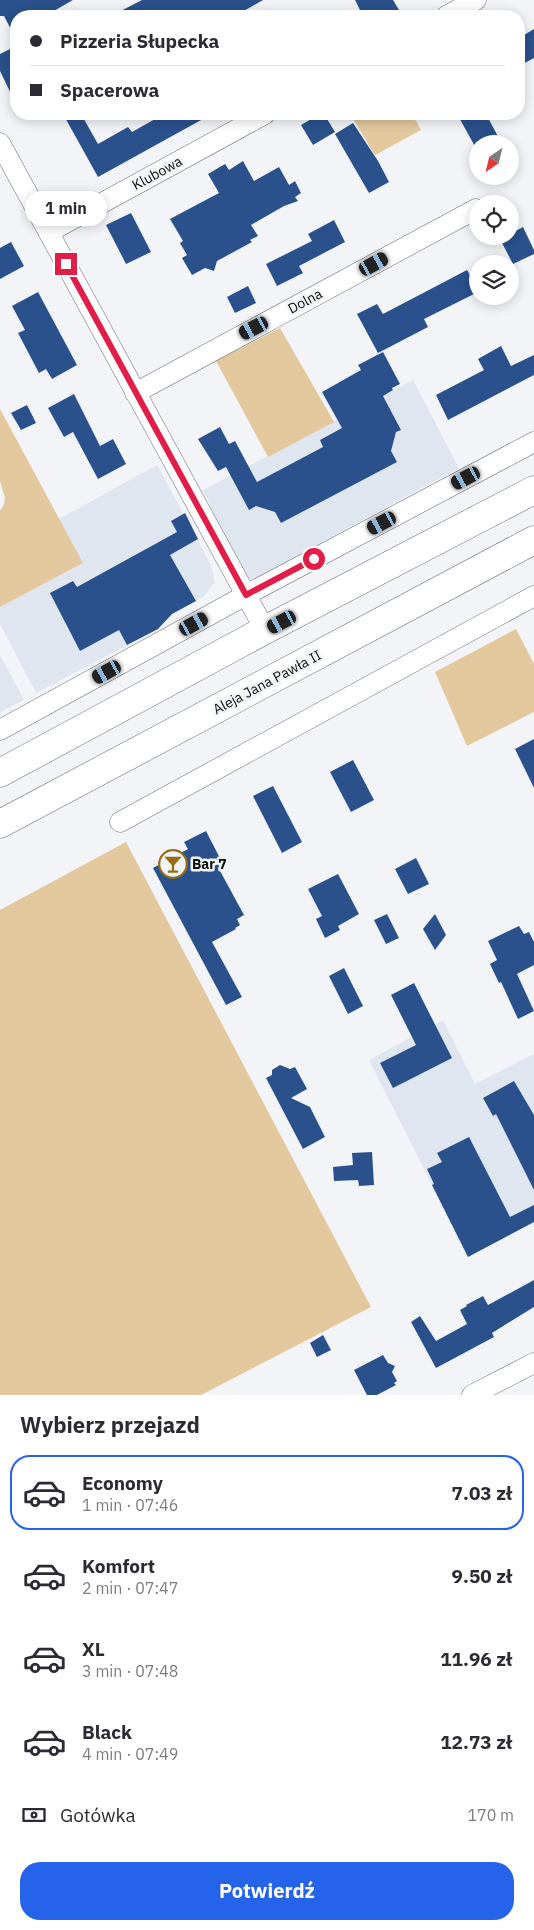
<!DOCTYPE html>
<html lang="pl">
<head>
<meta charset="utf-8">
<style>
  :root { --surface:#fff; --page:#f7f7f7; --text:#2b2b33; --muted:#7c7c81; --line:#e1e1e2; --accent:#2563eb }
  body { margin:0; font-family:"IBM Plex Sans",sans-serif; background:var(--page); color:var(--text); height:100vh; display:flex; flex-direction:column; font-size:19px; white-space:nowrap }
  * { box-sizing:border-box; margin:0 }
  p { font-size:16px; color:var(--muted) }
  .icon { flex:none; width:28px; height:28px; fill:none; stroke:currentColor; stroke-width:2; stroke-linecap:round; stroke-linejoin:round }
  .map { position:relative; height:1395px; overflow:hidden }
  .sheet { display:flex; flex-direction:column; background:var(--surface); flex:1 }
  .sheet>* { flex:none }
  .banner { position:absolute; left:10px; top:10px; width:515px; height:110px; border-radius:20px; box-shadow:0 2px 12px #0003; display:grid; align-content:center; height:110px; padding:0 20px; background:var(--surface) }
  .needle { width:32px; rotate:215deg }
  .tools { position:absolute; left:469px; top:135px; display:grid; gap:10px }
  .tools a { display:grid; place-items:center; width:50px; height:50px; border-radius:50%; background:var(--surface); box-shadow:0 2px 12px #0003; font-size:25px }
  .end { position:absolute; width:22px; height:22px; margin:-11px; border:6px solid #e11d48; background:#fff; box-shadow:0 0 0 2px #fff }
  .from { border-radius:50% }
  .bubble { position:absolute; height:35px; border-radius:18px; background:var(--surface); box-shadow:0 2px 12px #0003; font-size:16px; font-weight:700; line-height:35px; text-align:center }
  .car { position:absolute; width:15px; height:30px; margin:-15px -8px; border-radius:6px; box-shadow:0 0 4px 1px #0007; background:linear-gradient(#222 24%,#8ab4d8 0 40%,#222 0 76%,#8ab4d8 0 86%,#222 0) }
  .banner b { display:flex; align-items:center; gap:18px; height:48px; font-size:19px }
  .banner b+b { border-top:1px solid var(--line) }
  .banner i { width:12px; height:12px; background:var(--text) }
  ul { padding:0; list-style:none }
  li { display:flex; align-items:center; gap:15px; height:75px; margin:0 10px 8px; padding:0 10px; border:2px solid transparent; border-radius:20px }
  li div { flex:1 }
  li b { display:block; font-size:19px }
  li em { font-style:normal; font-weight:700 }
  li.active { border-color:var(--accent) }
  li>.icon { width:45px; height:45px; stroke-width:1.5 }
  h2 { padding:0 20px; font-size:22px; line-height:60px }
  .pay { display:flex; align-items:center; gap:12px; height:55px; padding:0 20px; font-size:19px }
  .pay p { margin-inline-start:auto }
  .primary-button { display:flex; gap:10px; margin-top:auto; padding:10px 20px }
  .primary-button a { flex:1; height:58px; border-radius:20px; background:var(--accent); color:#fff; font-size:20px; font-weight:700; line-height:58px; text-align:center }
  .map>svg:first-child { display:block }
  .built { fill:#e0e6ef }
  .green { fill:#e2c89c }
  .building { fill:#2a518c }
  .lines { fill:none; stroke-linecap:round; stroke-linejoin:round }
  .minor-casing { stroke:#6d6f72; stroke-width:21 }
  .secondary-casing { stroke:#6d6f72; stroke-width:29 }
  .minor { stroke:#fff; stroke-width:20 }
  .secondary { stroke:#fff; stroke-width:28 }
  .route { stroke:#e11d48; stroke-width:6 }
  .labels { text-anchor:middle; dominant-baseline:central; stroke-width:5; stroke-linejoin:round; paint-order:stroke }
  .street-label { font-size:14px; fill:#0b0c0d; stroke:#f2f4f8 }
  .poi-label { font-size:14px; font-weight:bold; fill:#0b0c0d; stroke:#f2f4f8; text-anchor:start }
</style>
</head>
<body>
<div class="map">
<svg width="534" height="1395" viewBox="0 0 534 1395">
  <rect width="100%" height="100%" fill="#f2f4f8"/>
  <!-- built -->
  <g class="built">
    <polygon points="413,380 459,468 259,576 253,579 247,578 235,559 203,490"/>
    <polygon points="157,465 211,565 215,582 203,597 172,614 158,629 36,693 0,624 0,607 83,563 59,519"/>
    <polygon points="0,655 24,700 0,712"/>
    <polygon points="443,1020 475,1084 534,1054 534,1222 468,1257 369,1060"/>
  </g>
  <!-- green -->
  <g class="green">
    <polygon points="350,114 412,114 421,130 375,155"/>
    <polygon points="280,328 334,422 268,457 216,361"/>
    <polygon points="0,409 83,563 0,607 0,511 4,504 5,498 0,481"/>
    <polygon points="516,629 534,664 534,712 467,746 435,672"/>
    <polygon points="126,842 371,1307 201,1395 0,1395 0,910"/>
  </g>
  <!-- building -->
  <g class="building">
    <polygon points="0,0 73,0 45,16 16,16 16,39 4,16 0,16"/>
    <polygon points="142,0 263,0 235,16 111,16"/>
    <polygon points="355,0 393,0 399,10 388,16 363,16"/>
    <polygon points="534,29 534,58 519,66 519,38"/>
    <polygon points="16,46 16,104 0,71 0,54"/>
    <polygon points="63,114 81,114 98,144 128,127 132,132 164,114 212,114 98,177"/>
    <polygon points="320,114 324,114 335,132 313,145 301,125"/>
    <polygon points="457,114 486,114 502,144 478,144 477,150"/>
    <polygon points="353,123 378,161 389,182 369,193 335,134"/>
    <polygon points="243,161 254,181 279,167 289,185 295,181 301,193 295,197 298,201 284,206 251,225 258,236 250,240 252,242 217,261 214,271 205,268 192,275 182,258 187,255 180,243 183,241 170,219 219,193 208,174 225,164 229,170"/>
    <polygon points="131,213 151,252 126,264 106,225"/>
    <polygon points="334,220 345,242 299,266 303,273 277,286 266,264 312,241 308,234"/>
    <polygon points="523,227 534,250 534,254 513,264 500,239 510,236 510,234"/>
    <polygon points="11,242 24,266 0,279 0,248"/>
    <polygon points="467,270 478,289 478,292 424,319 428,327 378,353 357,314 377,304 383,314"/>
    <polygon points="248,286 256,303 235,313 227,297"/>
    <polygon points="38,292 77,365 52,379 46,369 39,373 18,333 25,330 12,306"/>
    <polygon points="501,346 511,366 534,355 534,375 448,420 436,395 484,370 478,359"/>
    <polygon points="383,352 400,384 392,388 393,390 383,396 401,430 396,432 391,451 397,462 281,523 275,512 256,506 249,510 226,467 218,471 198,439 220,427 229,444 235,441 257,482 323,447 320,440 342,428 322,392 361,370 358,365"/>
    <polygon points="74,394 100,446 113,439 126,464 98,479 73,432 64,437 48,408"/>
    <polygon points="27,405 36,423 21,430 11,413"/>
    <polygon points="185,513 198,539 170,555 196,601 172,614 158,629 127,645 119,630 80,651 50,593 73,581 77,587 177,532 171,521"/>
    <polygon points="534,739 534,788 515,749"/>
    <polygon points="353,760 374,800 351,812 330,772"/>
    <polygon points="273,786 302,842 282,853 253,796"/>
    <polygon points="206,831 224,866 219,869 244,915 237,919 240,925 235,928 236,929 212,942 242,997 226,1005 153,868 188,849 184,842"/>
    <polygon points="416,858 429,884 408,894 395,869"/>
    <polygon points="338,874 359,914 338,926 340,930 325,938 316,919 322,916 308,889"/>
    <polygon points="387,914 399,938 386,944 374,920"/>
    <polygon points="435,914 446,935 435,950 423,929"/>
    <polygon points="519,926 524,934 529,932 534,942 534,965 517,974 534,1011 518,1019 501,982 499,983 490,964 497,960 488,941"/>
    <polygon points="344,968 363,1006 348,1014 329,976"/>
    <polygon points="414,983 452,1058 393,1088 380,1063 416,1045 391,995"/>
    <polygon points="280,1065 290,1069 295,1067 307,1089 291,1098 310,1107 325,1137 303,1149 266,1078 272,1075 272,1070"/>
    <polygon points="514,1081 534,1115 534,1190 496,1114 493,1116 483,1098"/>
    <polygon points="469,1137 510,1217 534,1205 534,1222 468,1257 432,1185 434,1184 427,1169 442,1162 437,1153"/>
    <polygon points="372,1152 374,1185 359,1186 358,1180 334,1181 333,1167 353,1165 352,1153"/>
    <polygon points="534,1280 534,1307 492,1333 494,1337 436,1368 411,1322 420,1316 436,1341 467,1324 460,1310 467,1306 466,1305 483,1296 488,1305"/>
    <polygon points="323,1335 331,1350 317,1357 310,1343"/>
    <polygon points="383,1355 388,1363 395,1366 392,1372 397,1381 394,1383 396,1385 377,1395 367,1395 354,1370"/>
  </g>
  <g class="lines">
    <defs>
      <g id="minor">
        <polyline points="446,16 476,0"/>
        <polyline points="0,143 265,630"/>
        <polyline points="49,232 265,114"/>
        <polyline points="135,393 476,209"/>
        <polyline points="0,730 246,595 534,442"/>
        <polyline points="120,822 534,596"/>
        <polyline points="472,1395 534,1363"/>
      </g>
      <g id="secondary">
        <polyline points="0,773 265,630 534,490"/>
        <polyline points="0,824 534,540"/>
      </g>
    </defs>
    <!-- minor casing -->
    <use href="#minor" class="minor-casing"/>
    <!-- secondary casing -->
    <use href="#secondary" class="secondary-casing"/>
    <!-- minor -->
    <use href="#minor" class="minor"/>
    <!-- secondary -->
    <use href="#secondary" class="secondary"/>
  </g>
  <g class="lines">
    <!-- route -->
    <polyline class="route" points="66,264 246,595 314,559"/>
  </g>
  <!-- icons -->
  <defs>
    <symbol id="bar-ring" viewBox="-11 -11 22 22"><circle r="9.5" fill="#f2f4f8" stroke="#946d16" stroke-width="1.5"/><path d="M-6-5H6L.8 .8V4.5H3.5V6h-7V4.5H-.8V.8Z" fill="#946d16"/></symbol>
  </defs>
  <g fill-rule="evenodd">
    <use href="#bar-ring" x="157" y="848" width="32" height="32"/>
  </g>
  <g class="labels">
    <!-- street labels -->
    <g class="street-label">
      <text transform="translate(157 173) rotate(-29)">Klubowa</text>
      <text transform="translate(305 301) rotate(-28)">Dolna</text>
      <text transform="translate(267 682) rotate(-28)">Aleja Jana Pawła II</text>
    </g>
    <!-- poi labels -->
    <g class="poi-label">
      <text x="192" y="864">Bar 7</text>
    </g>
  </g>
</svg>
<div class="tools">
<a><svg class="needle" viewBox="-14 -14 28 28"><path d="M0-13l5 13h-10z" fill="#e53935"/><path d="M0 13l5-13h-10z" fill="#7c7c81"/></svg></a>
<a><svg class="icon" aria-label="locate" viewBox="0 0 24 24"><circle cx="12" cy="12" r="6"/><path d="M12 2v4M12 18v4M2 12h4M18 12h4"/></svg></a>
<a><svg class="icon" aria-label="layers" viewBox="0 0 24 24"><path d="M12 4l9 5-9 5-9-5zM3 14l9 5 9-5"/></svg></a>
</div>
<i class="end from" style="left:314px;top:559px"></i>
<i class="end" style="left:66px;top:264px"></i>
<div class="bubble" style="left:25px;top:191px;width:82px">1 min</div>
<i class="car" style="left:374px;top:264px;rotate:61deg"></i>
<i class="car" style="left:254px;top:328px;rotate:242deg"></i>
<i class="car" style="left:466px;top:478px;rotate:242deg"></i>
<i class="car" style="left:382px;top:523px;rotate:242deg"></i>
<i class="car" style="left:282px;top:622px;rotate:242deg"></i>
<i class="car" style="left:194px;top:624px;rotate:61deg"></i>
<i class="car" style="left:107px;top:672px;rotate:241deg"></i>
<div class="banner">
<b><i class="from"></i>Pizzeria Słupecka</b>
<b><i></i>Spacerowa</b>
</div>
</div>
<section class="sheet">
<h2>Wybierz przejazd</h2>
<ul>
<li class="active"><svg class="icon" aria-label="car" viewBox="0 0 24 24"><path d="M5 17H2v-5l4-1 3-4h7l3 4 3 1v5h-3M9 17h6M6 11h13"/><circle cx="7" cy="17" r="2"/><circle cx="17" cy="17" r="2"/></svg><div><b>Economy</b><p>1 min · 07:46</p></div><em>7.03 zł</em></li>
<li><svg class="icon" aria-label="car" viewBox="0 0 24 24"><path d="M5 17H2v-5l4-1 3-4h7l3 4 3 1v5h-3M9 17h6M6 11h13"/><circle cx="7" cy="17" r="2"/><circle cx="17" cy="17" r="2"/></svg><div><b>Komfort</b><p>2 min · 07:47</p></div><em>9.50 zł</em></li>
<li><svg class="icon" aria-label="car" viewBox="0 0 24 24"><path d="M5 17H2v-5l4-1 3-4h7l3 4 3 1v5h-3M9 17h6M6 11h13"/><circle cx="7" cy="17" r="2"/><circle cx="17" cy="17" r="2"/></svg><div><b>XL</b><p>3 min · 07:48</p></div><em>11.96 zł</em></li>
<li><svg class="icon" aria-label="car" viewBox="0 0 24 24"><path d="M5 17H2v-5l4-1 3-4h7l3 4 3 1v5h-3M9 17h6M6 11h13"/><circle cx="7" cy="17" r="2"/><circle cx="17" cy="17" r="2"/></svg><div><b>Black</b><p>4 min · 07:49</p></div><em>12.73 zł</em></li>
</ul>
<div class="pay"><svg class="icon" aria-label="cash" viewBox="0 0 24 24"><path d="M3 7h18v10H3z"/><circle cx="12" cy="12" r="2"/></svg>Gotówka<p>170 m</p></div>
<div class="primary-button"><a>Potwierdź</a></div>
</section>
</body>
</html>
